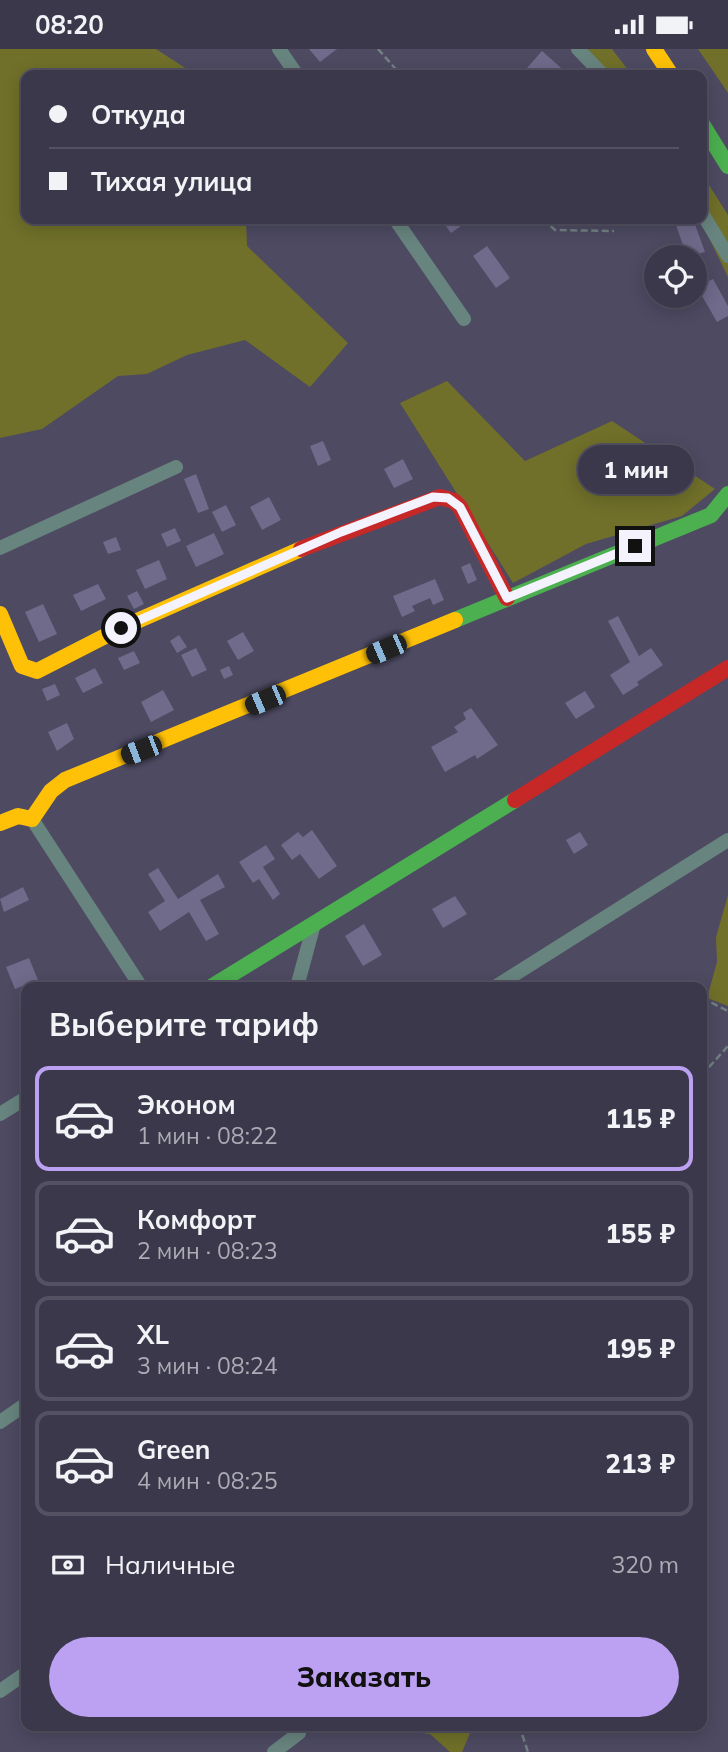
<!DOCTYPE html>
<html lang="ru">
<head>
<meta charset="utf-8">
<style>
  :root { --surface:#3a384a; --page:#454354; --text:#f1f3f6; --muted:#abacb5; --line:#545262; --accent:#bca0f2 }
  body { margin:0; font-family:Mulish,sans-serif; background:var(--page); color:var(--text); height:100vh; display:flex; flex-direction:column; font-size:26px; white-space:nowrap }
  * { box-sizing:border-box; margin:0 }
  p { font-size:23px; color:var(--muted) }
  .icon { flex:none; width:38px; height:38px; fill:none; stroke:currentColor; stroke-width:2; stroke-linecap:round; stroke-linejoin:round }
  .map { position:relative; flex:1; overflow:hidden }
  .sheet { position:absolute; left:21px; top:933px; width:686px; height:749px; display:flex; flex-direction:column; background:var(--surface); border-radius:14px; box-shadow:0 4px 18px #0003,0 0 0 2px var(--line) }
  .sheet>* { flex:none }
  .guide { position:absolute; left:21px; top:21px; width:686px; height:154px; border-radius:14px; box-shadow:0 4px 18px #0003,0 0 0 2px var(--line); display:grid; align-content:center; height:154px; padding:0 28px; background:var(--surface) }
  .fabs { position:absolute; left:644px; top:196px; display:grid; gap:14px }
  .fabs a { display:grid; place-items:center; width:63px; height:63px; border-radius:50%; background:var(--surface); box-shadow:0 4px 18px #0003,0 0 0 2px var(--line); font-size:35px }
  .end { position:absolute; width:32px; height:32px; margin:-16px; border:9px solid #f3f2fd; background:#111; box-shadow:0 0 0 4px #111 }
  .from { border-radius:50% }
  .bubble { position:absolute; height:49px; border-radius:24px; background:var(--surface); box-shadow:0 4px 18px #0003,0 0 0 2px var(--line); font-size:23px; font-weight:800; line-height:49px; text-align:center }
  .car { position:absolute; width:21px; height:42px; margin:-21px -10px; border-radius:9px; box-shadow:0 0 5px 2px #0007; background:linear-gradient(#222 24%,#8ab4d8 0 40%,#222 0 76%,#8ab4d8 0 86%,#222 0) }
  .guide b { display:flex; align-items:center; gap:24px; height:66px; font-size:26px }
  .guide b+b { border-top:2px solid var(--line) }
  .guide i { width:18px; height:18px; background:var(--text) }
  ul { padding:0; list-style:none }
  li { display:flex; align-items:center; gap:21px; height:105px; margin:0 14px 10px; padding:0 14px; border:4px solid var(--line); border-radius:14px }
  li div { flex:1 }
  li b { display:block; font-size:26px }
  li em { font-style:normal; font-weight:800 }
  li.current { border-color:var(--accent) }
  li>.icon { width:63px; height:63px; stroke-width:1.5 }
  h2 { padding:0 28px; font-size:32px; line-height:84px }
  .pay { display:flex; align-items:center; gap:18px; height:77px; padding:0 28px; font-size:26px }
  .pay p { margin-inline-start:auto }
  .primary-button { display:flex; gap:14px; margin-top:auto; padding:14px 28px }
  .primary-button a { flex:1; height:80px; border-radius:42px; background:var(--accent); color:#111; font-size:28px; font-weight:800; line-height:80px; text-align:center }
  .status { display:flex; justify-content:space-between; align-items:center; height:49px; padding:0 35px; background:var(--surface); direction:ltr }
  .status svg { height:19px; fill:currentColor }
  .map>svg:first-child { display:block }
  .green { fill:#70702a }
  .building { fill:#706a8b }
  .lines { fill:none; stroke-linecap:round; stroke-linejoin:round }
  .path { stroke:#728183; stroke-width:2.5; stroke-dasharray:7 3.5; stroke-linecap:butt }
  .street { stroke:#68847e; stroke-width:14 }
  .fast { stroke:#4caf50; stroke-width:16 }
  .slow { stroke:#ffc107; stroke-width:16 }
  .jam { stroke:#c62828; stroke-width:16 }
  .route { stroke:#f3f2fd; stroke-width:9 }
</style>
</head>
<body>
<div class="status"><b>08:20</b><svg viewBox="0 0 49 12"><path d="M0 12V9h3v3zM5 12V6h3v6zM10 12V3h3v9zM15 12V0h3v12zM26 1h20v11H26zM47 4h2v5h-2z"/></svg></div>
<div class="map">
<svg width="728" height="1703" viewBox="0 0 728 1703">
  <rect width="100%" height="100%" fill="#4d4a62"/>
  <!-- green -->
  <g class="green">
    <polygon points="0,0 156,0 196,26 26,26 26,170 246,170 247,197 348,294 310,338 245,291 187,306 147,325 118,327 42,380 0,389"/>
    <polygon points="588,0 612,0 632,26 607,26"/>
    <polygon points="698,0 728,0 728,44"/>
    <polygon points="702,125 728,166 728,228 700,170"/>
    <polygon points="447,332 525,412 612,372 715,440 682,467 586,495 513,534 400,354"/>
    <polygon points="728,846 728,957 707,949 717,913 716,888"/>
    <polygon points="408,1676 473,1676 473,1677 462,1703 450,1703 430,1685 406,1682"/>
  </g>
  <!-- building -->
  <g class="building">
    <polygon points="309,0 337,0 320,13"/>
    <polygon points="542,2 569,26 542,26 538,22 535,26 527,19"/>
    <polygon points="441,170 471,170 451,184"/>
    <polygon points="684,170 693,170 705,203 687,208 675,173"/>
    <polygon points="487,197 510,229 496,239 473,207"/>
    <polygon points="713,230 728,257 728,267 717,273 697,238"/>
    <polygon points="323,392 331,411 318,417 310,397"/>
    <polygon points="403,410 413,430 394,439 384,420"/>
    <polygon points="196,425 209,460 198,464 184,430"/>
    <polygon points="269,448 281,471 262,481 250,458"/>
    <polygon points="226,456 236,476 222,483 212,463"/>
    <polygon points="175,479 181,492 167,498 161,485"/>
    <polygon points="214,484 224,505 196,518 186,497"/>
    <polygon points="116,488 121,501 108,505 103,493"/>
    <polygon points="159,511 167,530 145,540 136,521"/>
    <polygon points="470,514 477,531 468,535 461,518"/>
    <polygon points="435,530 444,551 433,556 430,549 412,557 415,562 402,568 393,547"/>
    <polygon points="98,535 106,550 81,562 73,546"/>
    <polygon points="137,542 144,555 134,560 127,547"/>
    <polygon points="43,555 57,585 39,593 25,563"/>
    <polygon points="618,567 639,607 651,599 663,616 637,633 639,636 623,646 610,626 630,613 608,572"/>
    <polygon points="243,583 254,602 238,611 227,592"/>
    <polygon points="179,586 187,598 177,604 170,592"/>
    <polygon points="196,599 207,621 192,628 181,606"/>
    <polygon points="134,602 140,614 124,621 118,609"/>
    <polygon points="229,617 233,626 224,630 220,621"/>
    <polygon points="95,619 103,634 83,644 75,629"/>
    <polygon points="55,635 60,646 47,652 42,640"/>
    <polygon points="163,641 174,661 151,673 141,653"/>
    <polygon points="585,642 595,658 576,670 565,654"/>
    <polygon points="471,659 498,696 477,710 475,706 445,723 431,698 458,683 454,678 466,670 463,664"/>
    <polygon points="67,674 74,690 57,702 48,683"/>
    <polygon points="312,781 337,817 319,830 300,805 292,811 281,796 298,783 303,788"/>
    <polygon points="580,783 588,796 574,805 566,791"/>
    <polygon points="266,796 275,810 263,818 280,845 273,851 259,830 253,834 239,813"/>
    <polygon points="158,819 178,850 218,825 225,838 200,851 219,885 206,892 189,863 160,882 148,863 165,852 148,825"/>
    <polygon points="23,838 29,851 4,863 0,850"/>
    <polygon points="455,847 467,865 443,879 432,860"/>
    <polygon points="364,875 382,906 363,917 345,887"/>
    <polygon points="29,909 38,931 15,940 6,918"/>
  </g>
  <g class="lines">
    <!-- path -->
    <g class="path">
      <polyline points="378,0 401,26"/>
      <polyline points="543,170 555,181 614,182"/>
      <polyline points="702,949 728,962"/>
      <polyline points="702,1026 728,997"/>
      <polyline points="519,1676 528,1703"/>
    </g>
    <!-- street -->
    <g class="street">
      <polyline points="279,0 297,26"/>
      <polyline points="578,0 603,26"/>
      <polyline points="702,164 728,207"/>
      <polyline points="395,170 464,270"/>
      <polyline points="0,499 176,418"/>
      <polyline points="32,770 141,938"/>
      <polyline points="297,938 314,875"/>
      <polyline points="495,938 728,791"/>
      <polyline points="0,1065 26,1049"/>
      <polyline points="0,1373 26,1355"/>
      <polyline points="0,1642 26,1624"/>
      <polyline points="274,1703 299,1684"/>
    </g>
    <!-- fast -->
    <g class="fast">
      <polyline points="702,75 728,117"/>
      <polyline points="455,571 711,466 728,445"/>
      <polyline points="211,938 515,751"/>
    </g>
    <!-- slow -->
    <g class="slow">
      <polyline points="654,0 671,26"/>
      <polyline points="0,565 22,617 37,622 121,579 301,500"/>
      <polyline points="0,774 18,767 32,770 51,742 65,731 455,571"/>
    </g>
    <!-- jam -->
    <g class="jam">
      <polyline points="301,500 440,448 454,452 460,458 507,549"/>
      <polyline points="515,751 728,619"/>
    </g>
  </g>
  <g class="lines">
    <!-- route -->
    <polyline class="route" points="121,579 341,483 433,448 448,449 460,458 507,549 635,497"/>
  </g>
</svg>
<div class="fabs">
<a><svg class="icon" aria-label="locate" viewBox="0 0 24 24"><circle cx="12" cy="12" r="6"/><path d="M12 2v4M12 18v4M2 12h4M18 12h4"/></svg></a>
</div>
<i class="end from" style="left:121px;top:579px"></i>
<i class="end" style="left:635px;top:497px"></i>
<div class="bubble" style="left:578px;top:396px;width:116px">1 мин</div>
<i class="car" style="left:386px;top:600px;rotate:247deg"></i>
<i class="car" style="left:265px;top:651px;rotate:247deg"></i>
<i class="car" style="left:141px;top:701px;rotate:249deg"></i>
<div class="guide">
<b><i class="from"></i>Откуда</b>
<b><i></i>Тихая улица</b>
</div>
<section class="sheet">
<h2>Выберите тариф</h2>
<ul>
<li class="current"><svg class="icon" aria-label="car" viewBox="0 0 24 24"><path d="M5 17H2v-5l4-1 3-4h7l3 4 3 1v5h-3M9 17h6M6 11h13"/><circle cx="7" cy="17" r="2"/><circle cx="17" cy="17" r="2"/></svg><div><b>Эконом</b><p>1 мин · 08:22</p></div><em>115 ₽</em></li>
<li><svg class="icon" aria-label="car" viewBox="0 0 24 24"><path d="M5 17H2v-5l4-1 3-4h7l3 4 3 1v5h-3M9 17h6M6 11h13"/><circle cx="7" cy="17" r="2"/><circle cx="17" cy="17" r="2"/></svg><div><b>Комфорт</b><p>2 мин · 08:23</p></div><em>155 ₽</em></li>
<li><svg class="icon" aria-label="car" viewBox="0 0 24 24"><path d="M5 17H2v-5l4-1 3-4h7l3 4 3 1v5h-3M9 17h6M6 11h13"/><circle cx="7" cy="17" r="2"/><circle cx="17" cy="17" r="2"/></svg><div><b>XL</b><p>3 мин · 08:24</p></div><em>195 ₽</em></li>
<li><svg class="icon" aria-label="car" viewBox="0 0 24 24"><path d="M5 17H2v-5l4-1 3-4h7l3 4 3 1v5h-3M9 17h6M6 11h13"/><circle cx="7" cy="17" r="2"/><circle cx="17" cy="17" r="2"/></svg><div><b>Green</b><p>4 мин · 08:25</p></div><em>213 ₽</em></li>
</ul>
<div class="pay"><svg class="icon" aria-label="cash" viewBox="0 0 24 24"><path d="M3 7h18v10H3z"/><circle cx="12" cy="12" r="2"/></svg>Наличные<p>320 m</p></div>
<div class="primary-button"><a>Заказать</a></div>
</section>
</div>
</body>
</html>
